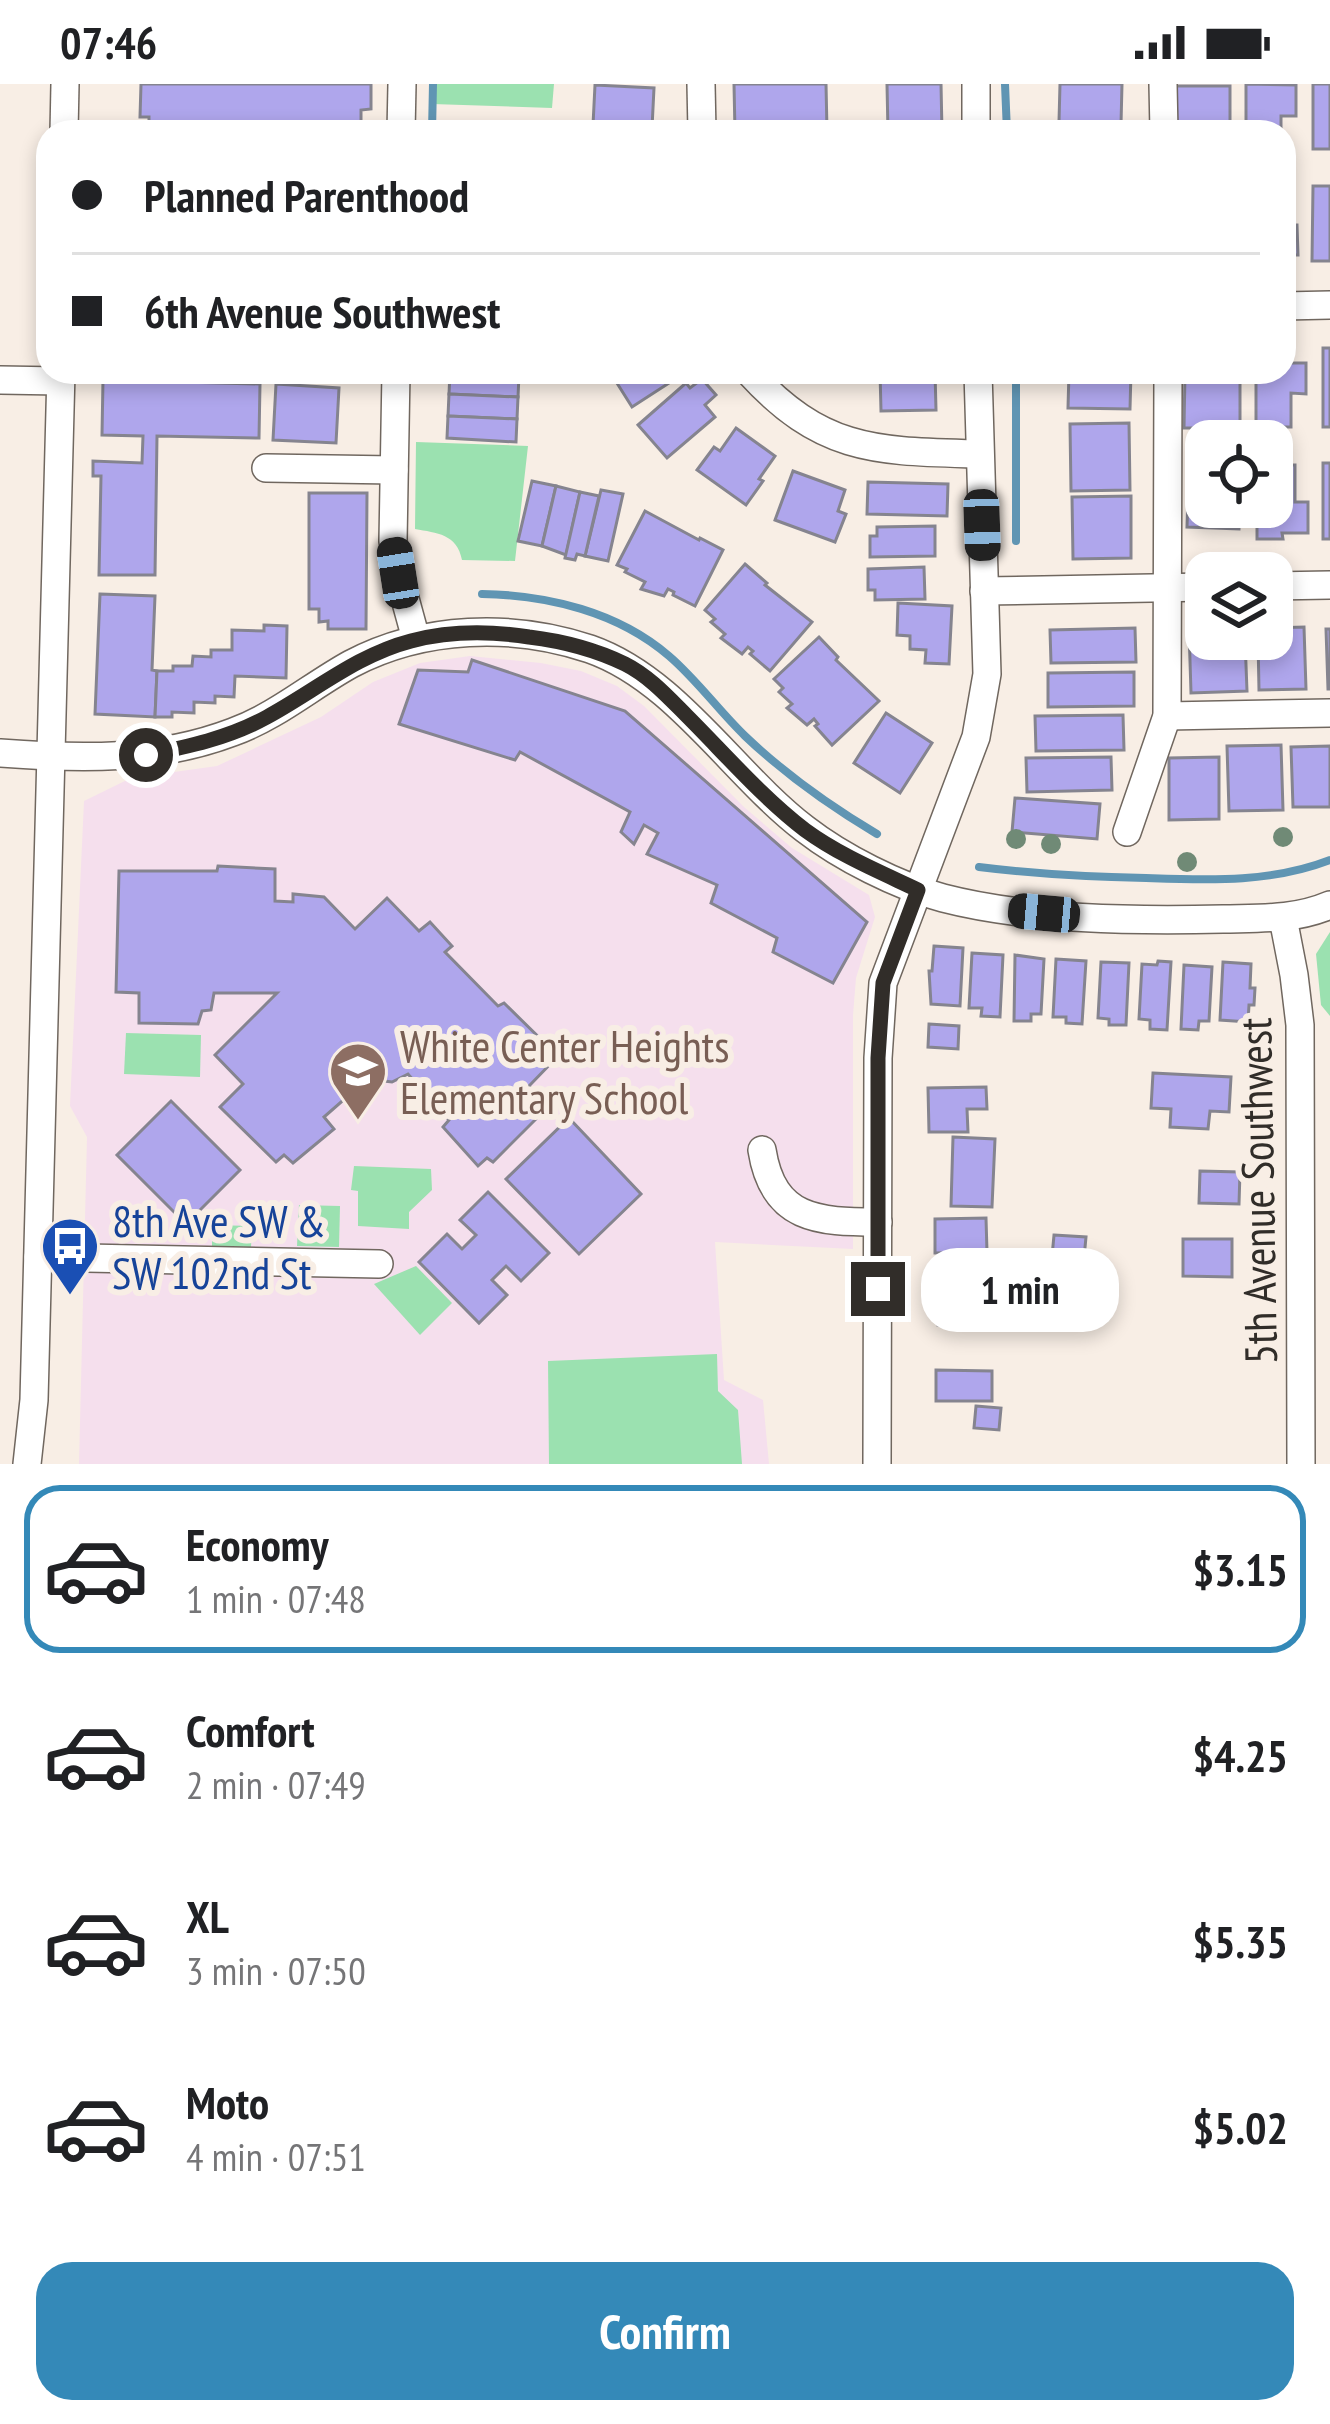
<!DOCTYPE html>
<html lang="en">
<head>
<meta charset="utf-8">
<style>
  :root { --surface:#fff; --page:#f2f2f2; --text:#202124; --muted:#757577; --line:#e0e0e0; --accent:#3489b8 }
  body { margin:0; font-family:"PT Sans Narrow",sans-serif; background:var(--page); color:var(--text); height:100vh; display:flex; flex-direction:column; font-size:45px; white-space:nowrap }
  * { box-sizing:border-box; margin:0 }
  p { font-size:39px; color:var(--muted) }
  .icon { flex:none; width:66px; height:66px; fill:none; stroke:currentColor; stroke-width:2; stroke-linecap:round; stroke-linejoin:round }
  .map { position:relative; height:1380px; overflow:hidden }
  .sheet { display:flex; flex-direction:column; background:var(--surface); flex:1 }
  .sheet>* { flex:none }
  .top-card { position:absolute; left:36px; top:36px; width:1260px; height:264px; border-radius:36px; box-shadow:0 6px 18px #0003; display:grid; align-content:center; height:264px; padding:0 36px; background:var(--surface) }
  .fabs { position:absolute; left:1185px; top:336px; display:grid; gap:24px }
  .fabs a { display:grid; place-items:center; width:108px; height:108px; border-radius:24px; background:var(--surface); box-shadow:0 6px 18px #0003; font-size:60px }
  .end { position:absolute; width:54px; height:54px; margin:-27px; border:15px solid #312d29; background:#fff; box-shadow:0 0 0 6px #fff }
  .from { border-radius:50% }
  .bubble { position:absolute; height:84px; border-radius:36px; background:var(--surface); box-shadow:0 6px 18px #0003; font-size:39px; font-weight:600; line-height:84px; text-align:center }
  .car { position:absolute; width:36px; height:72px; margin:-36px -18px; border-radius:15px; box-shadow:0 0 9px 3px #0007; background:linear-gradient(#222 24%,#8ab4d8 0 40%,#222 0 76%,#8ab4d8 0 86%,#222 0) }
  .top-card b { display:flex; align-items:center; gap:42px; height:114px; font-size:45px }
  .top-card b+b { border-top:3px solid var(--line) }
  .top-card i { width:30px; height:30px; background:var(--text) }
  ul { padding:21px 0 0; list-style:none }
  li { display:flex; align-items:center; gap:36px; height:168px; margin:0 24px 18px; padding:0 12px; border:6px solid transparent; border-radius:36px }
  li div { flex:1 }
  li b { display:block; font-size:45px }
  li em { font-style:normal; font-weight:600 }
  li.current { border-color:var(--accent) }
  li>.icon { width:108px; height:108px; stroke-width:1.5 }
  .primary-button { display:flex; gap:24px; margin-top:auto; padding:24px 36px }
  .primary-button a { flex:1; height:138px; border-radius:36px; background:var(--accent); color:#fff; font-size:48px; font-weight:600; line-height:138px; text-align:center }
  .status { display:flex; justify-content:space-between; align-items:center; height:84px; padding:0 60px; background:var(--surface); direction:ltr }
  .status svg { height:33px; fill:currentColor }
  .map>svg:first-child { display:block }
  .education { fill:#f5dfed }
  .green { fill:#9be1b0 }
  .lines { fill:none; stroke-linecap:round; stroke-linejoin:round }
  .stream { stroke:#6095b3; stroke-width:8 }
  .building { fill:#afa6ec; stroke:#85848f; stroke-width:3 }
  .minor-casing { stroke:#70675f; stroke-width:30 }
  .minor { stroke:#fff; stroke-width:27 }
  .tree { fill:#708a76 }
  .route { stroke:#312d29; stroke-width:15 }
  .labels { text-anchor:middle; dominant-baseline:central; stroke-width:12; stroke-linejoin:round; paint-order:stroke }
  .education-label { font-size:45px; fill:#785e54; stroke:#f8eee5; text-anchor:start }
  .street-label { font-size:45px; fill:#312d29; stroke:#f8eee5 }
  .transit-label { font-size:45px; fill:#164399; stroke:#f8eee5; text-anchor:start }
</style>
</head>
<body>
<div class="status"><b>07:46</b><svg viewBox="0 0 49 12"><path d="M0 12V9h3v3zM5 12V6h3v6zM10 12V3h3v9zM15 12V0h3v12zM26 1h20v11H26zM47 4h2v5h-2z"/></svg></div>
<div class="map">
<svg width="1330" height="1380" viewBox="0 0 1330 1380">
  <rect width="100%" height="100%" fill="#f8eee5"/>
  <!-- education -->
  <polygon class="education" points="470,572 541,579 581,587 617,602 644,622 744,723 792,764 869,811 875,833 856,894 853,931 853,1165 715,1158 724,1296 763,1316 769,1380 79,1380 87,1053 70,1022 84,717 131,694 217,682 321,633 373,598 420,579"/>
  <!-- green -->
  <g class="green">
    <polygon points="434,0 554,0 552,24 432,20"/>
    <path d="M416,358L528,362L515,477L462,476C457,450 437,449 415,445Z"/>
    <polygon points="1330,848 1330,932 1321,921 1316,870"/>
    <polygon points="126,949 201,951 200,993 124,990"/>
    <polygon points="354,1082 431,1085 432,1106 409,1128 409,1145 358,1142 358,1107 351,1106"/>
    <polygon points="299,1121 340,1122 339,1163 297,1162"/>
    <polygon points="212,1141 252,1142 251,1163 212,1162"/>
    <polygon points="416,1182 452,1219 420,1251 374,1200"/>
    <polygon points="717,1270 718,1307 738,1326 742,1380 549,1380 548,1277"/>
  </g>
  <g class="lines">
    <!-- stream -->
    <g class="stream">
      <polyline points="1005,0 1007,48"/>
      <polyline points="432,48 433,0"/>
      <polyline points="1016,288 1016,457"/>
      <path d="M482,510C548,511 618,528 669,572C697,596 719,627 745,652C785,690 830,722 877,750"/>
      <path d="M979,783C1035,790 1090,793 1146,794C1208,796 1271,799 1330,776"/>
    </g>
  </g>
  <!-- building -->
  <g class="building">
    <polygon points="141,0 371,0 371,25 361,26 361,48 149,48 149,33 140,33"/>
    <polygon points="734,0 826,0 827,47 735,48"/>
    <polygon points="887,0 941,0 942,48 888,48"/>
    <polygon points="1060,0 1122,0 1121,40 1059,38"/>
    <polygon points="1246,0 1296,1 1296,32 1281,32 1281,48 1246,48"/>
    <rect x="1313" y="0" width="17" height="65"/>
    <polygon points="595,1 654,4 652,44 593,41"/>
    <polygon points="1175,2 1230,2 1230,48 1174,48"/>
    <polygon points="1313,102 1330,102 1330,177 1312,177"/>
    <polygon points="1284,103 1285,141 1297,141 1298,171 1284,171"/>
    <polygon points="1284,264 1286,264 1286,279 1306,279 1306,310 1291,309 1291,343 1256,343 1256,288 1284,288"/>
    <rect x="1323" y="264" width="7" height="79"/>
    <polygon points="450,288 519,291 518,313 449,310"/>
    <polygon points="610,288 686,288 632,323"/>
    <polygon points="794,288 848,288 848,291 794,292"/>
    <polygon points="880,288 935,288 936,326 881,327"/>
    <polygon points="1069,288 1131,288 1130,325 1068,324"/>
    <polygon points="1185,288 1240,288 1240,344 1184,344"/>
    <polygon points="702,295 716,311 705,321 715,333 667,374 638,341 686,299 690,304"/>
    <polygon points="103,296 260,300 259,354 157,352 155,491 99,491 101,392 93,392 93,377 142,379 143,352 102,351"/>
    <polygon points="276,300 339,304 336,359 273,356"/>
    <polygon points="449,310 518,313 517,335 448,332"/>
    <polygon points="448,332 517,335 516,358 447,354"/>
    <polygon points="1129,339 1130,406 1071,407 1070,340"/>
    <polygon points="736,344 775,372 759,395 763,397 746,421 697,386 714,363 720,367"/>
    <rect x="1323" y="379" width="7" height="76"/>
    <polygon points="1189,381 1206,382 1206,423 1240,423 1239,445 1187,443"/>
    <polygon points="1272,381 1295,381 1295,418 1308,418 1308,449 1282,449 1283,455 1257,455 1257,423 1272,423"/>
    <polygon points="793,387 845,406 838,427 846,430 835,458 775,436"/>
    <polygon points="532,397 556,402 542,462 518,457"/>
    <polygon points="868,398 948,400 947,432 867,430"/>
    <polygon points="556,402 580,408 566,471 542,462"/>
    <polygon points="601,406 623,410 608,477 585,472"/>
    <polygon points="580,408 599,412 585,472 577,470 575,476 565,474"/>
    <polygon points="309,409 367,409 366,545 328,545 328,537 319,538 319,525 309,525"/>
    <polygon points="1131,412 1131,474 1073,475 1072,413"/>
    <polygon points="645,427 699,456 700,454 723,466 695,522 673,511 674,508 668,505 664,512 641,505 645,498 625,488 627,485 617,481"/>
    <polygon points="935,442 935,472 870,473 870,452 877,452 877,443"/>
    <polygon points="745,480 767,499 765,501 812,538 770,587 750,570 753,567 748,563 742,570 721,554 725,550 711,538 715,535 705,526"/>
    <polygon points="924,483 925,515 875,516 875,506 868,506 868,485"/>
    <polygon points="100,510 155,512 152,586 157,587 155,633 95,630"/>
    <polygon points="898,519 952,522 949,580 925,579 926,566 910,565 910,552 897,551"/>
    <polygon points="264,541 287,542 286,594 235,592 234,613 215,612 215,619 194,618 194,629 172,628 172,633 155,633 157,587 173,587 173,582 192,582 193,572 211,573 211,566 232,566 232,546 264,547"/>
    <polygon points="1304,543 1306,605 1259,606 1258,555 1272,555 1272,544"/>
    <polygon points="1135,544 1136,578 1051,579 1050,546"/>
    <polygon points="1206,544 1206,555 1245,555 1247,607 1191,609 1189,545"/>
    <polygon points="1326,545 1330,545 1330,605 1328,605"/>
    <polygon points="819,553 838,573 836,576 879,617 832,661 815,642 818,640 814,635 807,641 787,624 792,620 779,608 783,604 774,595"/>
    <polygon points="472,576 625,627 867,838 833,899 773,868 777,854 711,819 717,801 647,770 658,749 644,741 634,760 621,748 630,728 520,668 515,676 399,640 418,586 468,588"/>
    <polygon points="1134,588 1134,622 1048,623 1048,589"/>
    <polygon points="886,629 932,659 900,709 854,679"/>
    <polygon points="1123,631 1124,666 1036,667 1035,632"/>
    <polygon points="1281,661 1283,726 1229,727 1227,662"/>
    <polygon points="1330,662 1330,723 1293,723 1291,663"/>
    <polygon points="1111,673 1112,706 1027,708 1026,674"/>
    <polygon points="1219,673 1219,735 1169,736 1169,674"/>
    <polygon points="1015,714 1100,720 1097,755 1012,748"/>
    <polygon points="218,782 275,785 275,817 293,818 293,810 324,813 355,845 387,814 419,847 430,838 452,862 445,868 498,922 504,919 558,972 529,1002 547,1024 493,1078 487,1074 478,1082 443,1043 449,1036 408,990 392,998 384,997 373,990 324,1033 334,1045 293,1079 284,1071 276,1078 220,1023 243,1000 215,971 277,909 214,909 211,926 202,927 198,940 139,939 139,909 116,908 119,787 217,787"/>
    <polygon points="934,862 963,864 960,922 931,920 929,887 932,887"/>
    <polygon points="972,869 1003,871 1000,933 981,932 982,924 969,924"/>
    <polygon points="1015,871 1044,875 1041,930 1031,930 1031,937 1014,937"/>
    <polygon points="1056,875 1086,877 1082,940 1066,939 1066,933 1053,933"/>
    <polygon points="1158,877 1171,878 1167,946 1150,945 1150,936 1139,935 1142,880 1157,881"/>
    <polygon points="1101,878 1129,879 1126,941 1109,941 1109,935 1098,934"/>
    <polygon points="1223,878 1251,880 1250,904 1255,904 1254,921 1249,921 1248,938 1220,936"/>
    <polygon points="1184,881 1212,883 1209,937 1199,937 1198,946 1181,945"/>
    <polygon points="929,940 959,942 958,965 928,963"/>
    <polygon points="1153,989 1231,993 1229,1028 1210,1027 1208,1045 1170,1043 1171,1025 1151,1024"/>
    <polygon points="986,1003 987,1025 967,1025 968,1048 929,1048 928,1004"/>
    <polygon points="171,1017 240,1086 186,1140 117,1071"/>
    <polygon points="569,1034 641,1110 579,1170 506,1095"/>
    <polygon points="953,1053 995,1055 992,1123 951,1122"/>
    <polygon points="1200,1087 1240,1088 1239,1120 1199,1119"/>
    <polygon points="488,1108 549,1169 521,1197 506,1182 492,1196 507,1211 479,1239 419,1178 447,1150 462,1165 476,1151 460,1136"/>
    <polygon points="986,1134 987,1168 935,1169 935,1135"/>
    <polygon points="1054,1151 1086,1153 1083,1185 1051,1183"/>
    <polygon points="1183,1155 1232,1155 1232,1193 1183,1192"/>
    <rect x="938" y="1204" width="40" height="37"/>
    <polygon points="936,1286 992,1287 992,1317 936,1317"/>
    <polygon points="976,1322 1001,1324 999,1346 974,1344"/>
  </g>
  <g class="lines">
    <defs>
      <g id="minor">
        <polyline points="701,0 702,48"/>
        <polyline points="976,0 976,48"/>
        <polyline points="1163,0 1164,48"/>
        <polyline points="64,48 65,0"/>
        <polyline points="401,48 402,0"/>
        <polyline points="1284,222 1330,221"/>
        <polyline points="396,288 393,457 398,489 416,555"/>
        <path d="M749,288C823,369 877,367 979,370"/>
        <polyline points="0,296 60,297"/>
        <polyline points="266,384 394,386"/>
        <polyline points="1272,502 1330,501"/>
        <polyline points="984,507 1206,503"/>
        <polyline points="1167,632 1330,629"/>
        <path d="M0,669C80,675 157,677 233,648C277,632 311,602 351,580C423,542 513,539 590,565C676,595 733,690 805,745C841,773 898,802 943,814C1028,836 1135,837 1223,835C1260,834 1295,836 1330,821"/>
        <polyline points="1127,748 1167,632 1168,288"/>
        <polyline points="1283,834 1294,891 1300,941 1301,1380"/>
        <path d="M762,1066C773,1136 818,1138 878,1138"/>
        <polyline points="38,1173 379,1180"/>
        <polyline points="27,1380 34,1316 61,288"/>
        <polyline points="877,1380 878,974 883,899 976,653 987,590 978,288"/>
      </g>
    </defs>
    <!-- minor casing -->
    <use href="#minor" class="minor-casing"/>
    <!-- minor -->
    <use href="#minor" class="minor"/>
  </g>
  <!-- trees -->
  <g class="tree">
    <circle cx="1283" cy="753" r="10"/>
    <circle cx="1016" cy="755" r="10"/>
    <circle cx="1051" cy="760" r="10"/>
    <circle cx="1187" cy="778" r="10"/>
  </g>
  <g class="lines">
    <!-- route -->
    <path class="route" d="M146,671C187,663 229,654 267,633C315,607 357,571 411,557C449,547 490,547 529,553C562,557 594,565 625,580C649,592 668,613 687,632C725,670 762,713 805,746C839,771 880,788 918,806L883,899L878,974V1205"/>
  </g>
  <!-- icons -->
  <defs>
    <symbol id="school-pin" viewBox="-11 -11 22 30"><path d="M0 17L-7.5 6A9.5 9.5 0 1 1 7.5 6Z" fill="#8d6e63" stroke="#f8eee5"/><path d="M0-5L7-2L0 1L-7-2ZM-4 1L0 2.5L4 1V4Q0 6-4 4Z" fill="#fff"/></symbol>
    <symbol id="bus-pin" viewBox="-11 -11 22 30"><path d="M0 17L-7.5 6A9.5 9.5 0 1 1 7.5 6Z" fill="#1a4fb4" stroke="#f8eee5"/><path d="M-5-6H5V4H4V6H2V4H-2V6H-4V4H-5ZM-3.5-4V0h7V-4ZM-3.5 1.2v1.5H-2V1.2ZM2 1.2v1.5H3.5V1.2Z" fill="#fff"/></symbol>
  </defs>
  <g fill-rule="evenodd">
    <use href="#school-pin" x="325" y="954" width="66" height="90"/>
    <use href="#bus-pin" x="37" y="1129" width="66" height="90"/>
  </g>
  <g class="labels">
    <!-- education labels -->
    <g class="education-label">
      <text x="400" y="961">White Center Heights<tspan x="400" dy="52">Elementary School</tspan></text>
    </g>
    <!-- street labels -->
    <g class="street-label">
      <text transform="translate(1257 1107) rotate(-91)">5th Avenue Southwest</text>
    </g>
    <!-- transit labels -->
    <g class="transit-label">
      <text x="112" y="1136">8th Ave SW &amp;<tspan x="112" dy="52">SW 102nd St</tspan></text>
    </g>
  </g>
</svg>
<div class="fabs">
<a><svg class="icon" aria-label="locate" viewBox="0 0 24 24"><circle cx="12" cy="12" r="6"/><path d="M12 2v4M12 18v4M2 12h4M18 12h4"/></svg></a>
<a><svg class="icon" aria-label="layers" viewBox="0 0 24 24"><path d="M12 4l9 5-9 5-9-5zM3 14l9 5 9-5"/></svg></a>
</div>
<i class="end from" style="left:146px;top:671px"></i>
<i class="end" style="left:878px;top:1205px"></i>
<div class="bubble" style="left:921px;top:1164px;width:198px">1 min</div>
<i class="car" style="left:982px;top:441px;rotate:178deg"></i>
<i class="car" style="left:398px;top:489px;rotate:351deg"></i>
<i class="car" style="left:1044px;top:829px;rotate:275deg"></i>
<div class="top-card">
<b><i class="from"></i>Planned Parenthood</b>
<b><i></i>6th Avenue Southwest</b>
</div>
</div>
<section class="sheet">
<ul>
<li class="current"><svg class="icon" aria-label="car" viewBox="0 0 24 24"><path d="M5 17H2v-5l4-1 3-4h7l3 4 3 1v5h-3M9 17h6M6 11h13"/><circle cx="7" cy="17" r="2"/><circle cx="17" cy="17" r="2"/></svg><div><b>Economy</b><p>1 min · 07:48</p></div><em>$3.15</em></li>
<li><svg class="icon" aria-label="car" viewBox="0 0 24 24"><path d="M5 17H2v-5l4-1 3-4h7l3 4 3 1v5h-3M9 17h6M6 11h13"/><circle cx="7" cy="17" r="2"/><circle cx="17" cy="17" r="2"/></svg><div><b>Comfort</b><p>2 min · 07:49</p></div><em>$4.25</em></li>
<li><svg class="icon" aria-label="car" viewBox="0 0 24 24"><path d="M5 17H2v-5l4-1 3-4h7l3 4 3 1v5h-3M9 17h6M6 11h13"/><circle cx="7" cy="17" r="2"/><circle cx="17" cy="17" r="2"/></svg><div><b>XL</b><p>3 min · 07:50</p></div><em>$5.35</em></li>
<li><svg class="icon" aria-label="car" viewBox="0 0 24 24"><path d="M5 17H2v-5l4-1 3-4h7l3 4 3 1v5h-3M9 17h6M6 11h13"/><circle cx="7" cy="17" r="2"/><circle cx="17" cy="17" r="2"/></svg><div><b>Moto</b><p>4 min · 07:51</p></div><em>$5.02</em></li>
</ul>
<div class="primary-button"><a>Confirm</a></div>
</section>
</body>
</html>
